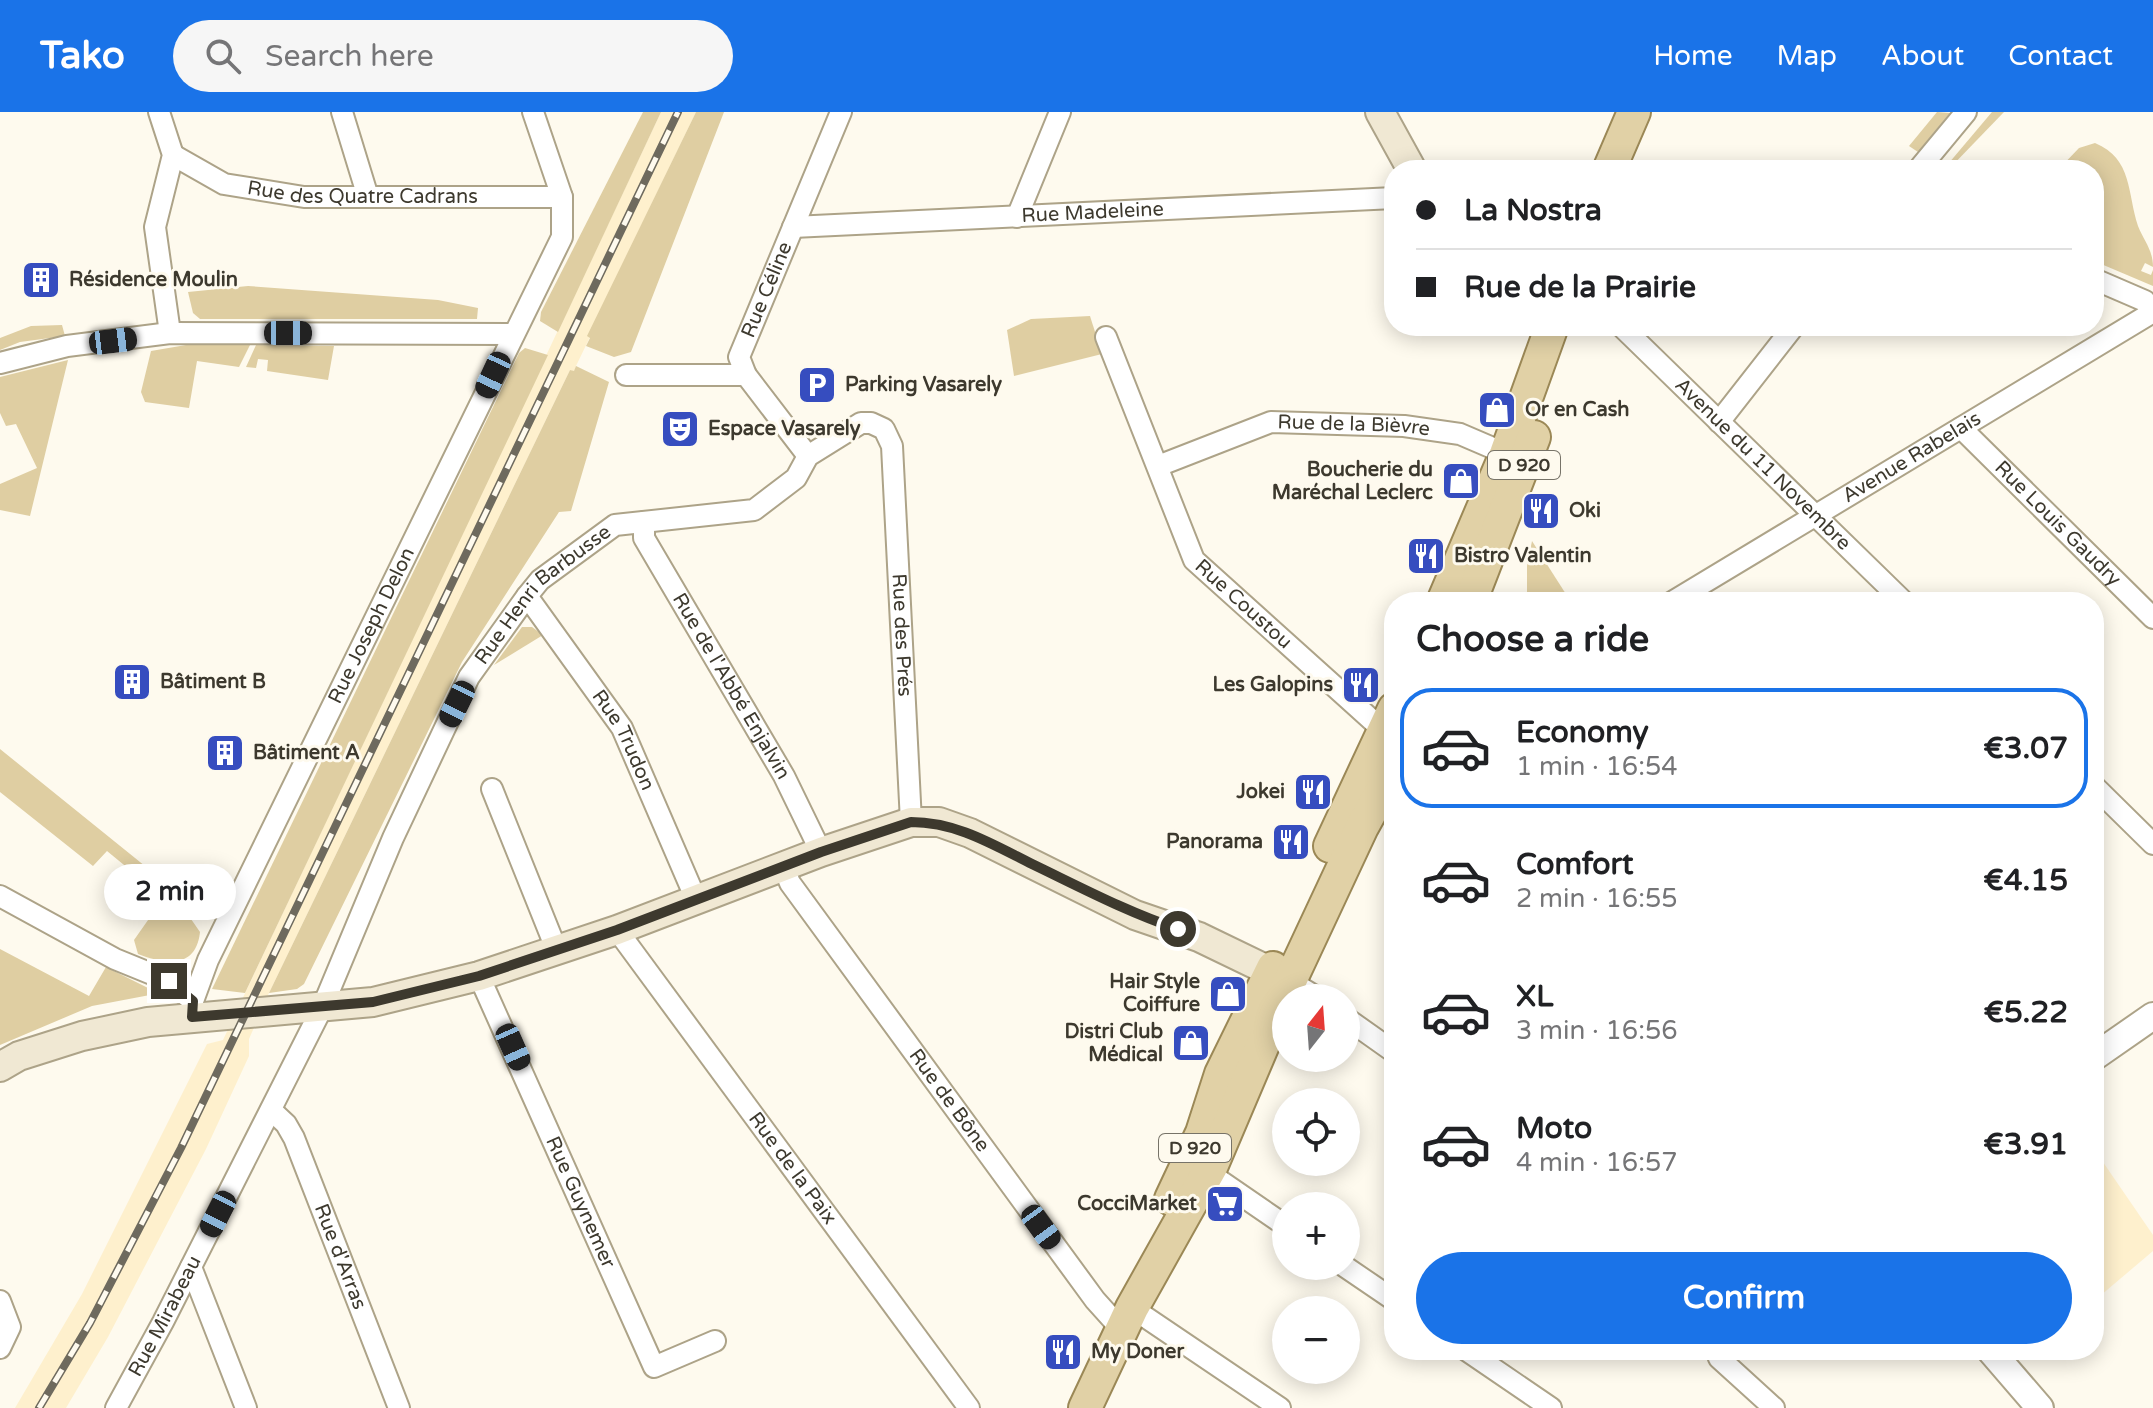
<!DOCTYPE html>
<html lang="en">
<head>
<meta charset="utf-8">
<style>
  :root { --surface:#fff; --page:#f6f6f6; --text:#202124; --muted:#757577; --line:#e0e0e0; --accent:#1a73e8 }
  body { margin:0; font-family:"Varela Round",sans-serif; background:var(--page); color:var(--text); height:100vh; display:flex; flex-direction:column; font-size:30px; white-space:nowrap }
  * { box-sizing:border-box; margin:0 }
  p { font-size:26px; color:var(--muted) }
  .icon { flex:none; width:44px; height:44px; fill:none; stroke:currentColor; stroke-width:2; stroke-linecap:round; stroke-linejoin:round }
  .map { position:relative; flex:1; overflow:hidden }
  .sheet { position:absolute; left:1384px; top:480px; width:720px; height:768px; display:flex; flex-direction:column; background:var(--surface); border-radius:32px; box-shadow:0 4px 20px #0003 }
  .sheet>* { flex:none }
  .hud { position:absolute; left:1384px; top:48px; width:720px; height:176px; border-radius:32px; box-shadow:0 4px 20px #0003; display:grid; align-content:center; height:176px; padding:0 32px; background:var(--surface) }
  .needle { width:52px; rotate:17deg }
  .buttons { position:absolute; left:1272px; top:872px; display:grid; gap:16px }
  .buttons a { display:grid; place-items:center; width:88px; height:88px; border-radius:50%; background:var(--surface); box-shadow:0 4px 20px #0003; font-size:40px }
  .end { position:absolute; width:36px; height:36px; margin:-18px; border:10px solid #3d392e; background:#fff; box-shadow:0 0 0 4px #fff }
  .from { border-radius:50% }
  .bubble { position:absolute; height:56px; border-radius:28px; background:var(--surface); box-shadow:0 4px 20px #0003; font-size:26px; font-weight:700; line-height:56px; text-align:center }
  .car { position:absolute; width:24px; height:48px; margin:-24px -12px; border-radius:10px; box-shadow:0 0 6px 2px #0007; background:linear-gradient(#222 24%,#8ab4d8 0 40%,#222 0 76%,#8ab4d8 0 86%,#222 0) }
  .hud b { display:flex; align-items:center; gap:28px; height:76px; font-size:30px }
  .hud b+b { border-top:2px solid var(--line) }
  .hud i { width:20px; height:20px; background:var(--text) }
  ul { padding:0; list-style:none }
  li { display:flex; align-items:center; gap:24px; height:120px; margin:0 16px 12px; padding:0 16px; border:4px solid transparent; border-radius:32px }
  li div { flex:1 }
  li b { display:block; font-size:30px }
  li em { font-style:normal; font-weight:700 }
  li.selected { border-color:var(--accent) }
  li>.icon { width:72px; height:72px; stroke-width:1.5 }
  h2 { padding:0 32px; font-size:36px; line-height:96px }
  .primary-button { display:flex; gap:16px; margin-top:auto; padding:16px 32px }
  .primary-button a { flex:1; height:92px; border-radius:48px; background:var(--accent); color:#fff; font-size:32px; font-weight:700; line-height:92px; text-align:center }
  header { display:flex; align-items:center; gap:48px; box-sizing:border-box; height:112px; padding:0 40px; background:var(--accent); color:#fff }
  header strong { font-size:38px }
  nav { display:flex; gap:44px; margin-inline-start:auto; font-size:28px }
  .search { width:560px; height:72px; background:var(--page); display:flex; align-items:center; gap:20px; box-sizing:border-box; padding:0 28px; border-radius:44px; color:var(--muted); font-size:30px }
  .map>svg:first-child { display:block }
  .built { fill:#fef0cd }
  .green { fill:#dfcea2 }
  .lines { fill:none; stroke-linecap:round; stroke-linejoin:round }
  .minor-casing { stroke:#ada388; stroke-width:24 }
  .tertiary-casing { stroke:#ada388; stroke-width:30 }
  .secondary-casing { stroke:#ada388; stroke-width:32 }
  .primary-casing { stroke:#9b8856; stroke-width:36 }
  .minor { stroke:#fff; stroke-width:20 }
  .tertiary { stroke:#fff; stroke-width:26 }
  .secondary { stroke:#f0e8d3; stroke-width:28 }
  .primary { stroke:#e1d1a6; stroke-width:32 }
  .rail-casing { stroke:#6e6a5e; stroke-width:8 }
  .rail { stroke:#fefaee; stroke-width:5; stroke-dasharray:15; stroke-linecap:butt }
  .route { stroke:#3d392e; stroke-width:10 }
  .labels { text-anchor:middle; dominant-baseline:central; stroke-width:6; stroke-linejoin:round; paint-order:stroke }
  .shield { fill:#fefaee; stroke:#777368; stroke-width:2 }
  .shield-label { font-size:18px; font-weight:bold; fill:#3d392e }
  .street-label { font-size:20px; fill:#3d392e; stroke:#fefaee }
  .poi-label { font-size:20px; font-weight:bold; fill:#3d392e; stroke:#fefaee; text-anchor:start }
</style>
</head>
<body>
<header>
<strong>Tako</strong>
<div class="search"><svg class="icon" aria-label="search" viewBox="0 0 24 24"><circle cx="10" cy="10" r="6"/><path d="M15 15l6 6"/></svg>Search here</div>
<nav><a>Home</a><a>Map</a><a>About</a><a>Contact</a></nav>
</header>
<div class="map">
<svg width="2153" height="1296" viewBox="0 0 2153 1296">
  <rect width="100%" height="100%" fill="#fefaee"/>
  <!-- built -->
  <g class="built">
    <polygon points="661,0 696,0 588,224 590,225 576,254 574,260 570,258 269,881 249,927 249,944 206,1037 108,1225 66,1296 15,1296 82,1182 207,932 223,928"/>
    <polygon points="2094,1037 2153,1123 2153,1139 2094,1189"/>
  </g>
  <!-- green -->
  <g class="green">
    <polygon points="643,0 661,0 558,220 540,209 541,200"/>
    <polygon points="696,0 724,0 631,240 614,245 586,234 590,226 587,224"/>
    <polygon points="1937,0 1950,1 1918,40 1909,34"/>
    <polygon points="1992,0 2004,0 1948,58 1943,58"/>
    <path d="M2095,31C2133,47 2127,81 2138,114C2144,129 2153,138 2153,155L2145,151L2141,159L2151,163L2153,158V174L2094,149V58H2058L2079,36Z"/>
    <polygon points="248,174 438,188 478,196 477,207 200,207 193,201 188,180"/>
    <polygon points="1090,204 1102,242 1014,264 1007,218 1031,207"/>
    <polygon points="62,213 65,224 20,230 0,238 0,226 31,214"/>
    <polygon points="186,233 250,233 239,255 197,249 189,296 145,290 141,280 151,239"/>
    <polygon points="256,233 334,234 328,268 267,259 268,248 258,247 256,256 246,255"/>
    <polygon points="525,236 548,243 245,881 212,877 519,241"/>
    <polygon points="68,248 30,404 0,398 0,372 37,356 16,312 6,314 0,301 0,265"/>
    <polygon points="576,254 609,270 571,399 559,400 462,550 304,872 297,877 269,881 570,258 574,259"/>
    <polygon points="1532,429 1571,490 1527,490 1527,454"/>
    <polygon points="522,515 532,515 543,523 494,553"/>
    <path d="M0,637L166,771L200,820C196,858 164,852 138,842L134,828L153,801L160,798L169,801L174,794L107,739L93,754L0,680Z"/>
    <polygon points="0,837 89,884 106,855 150,877 150,883 92,894 0,933"/>
  </g>
  <g class="lines">
    <defs>
      <g id="minor">
        <polyline points="159,0 173,43 155,115 170,221"/>
        <polyline points="342,0 368,85"/>
        <path id="s1" d="M173,43L224,72L304,85H562"/>
        <polyline points="1918,58 1966,0"/>
        <polyline points="1017,105 1060,0"/>
        <path id="s2" d="M793,115L1394,86"/>
        <polyline points="2094,167 2145,189 2152,201"/>
        <path id="s3" d="M1621,214L1904,490"/>
        <path id="s4" d="M1106,225L1194,448L1384,619L1394,636"/>
        <polyline points="0,251 67,234 170,221 513,222"/>
        <polyline points="626,263 746,263"/>
        <polyline points="1719,310 1794,214"/>
        <path id="s5" d="M1961,316L2153,506"/>
        <path id="s6" d="M808,344L746,263L739,245L841,0"/>
        <path id="s7" d="M1158,354L1271,310L1404,314L1460,322L1516,346"/>
        <path id="s8" d="M644,410V426L784,664L821,740"/>
        <path id="s9" d="M527,484L622,616L695,785"/>
        <path id="s10" d="M1672,490L2153,200"/>
        <polyline points="2094,674 2153,732"/>
        <polyline points="492,677 557,839"/>
        <path id="s11" d="M783,754L790,771L1095,1188L1122,1218"/>
        <polyline points="0,784 115,847 169,869 193,889"/>
        <path id="s12" d="M617,818L969,1296"/>
        <path id="s13" d="M479,864L654,1255L715,1229"/>
        <polyline points="1290,869 1318,886"/>
        <path id="s14" d="M192,905L193,889L208,848L562,125V85L533,0"/>
        <polyline points="1346,906 1394,940"/>
        <path id="s15" d="M271,998L286,1012L294,1026L399,1296"/>
        <polyline points="1211,1055 1219,1068 1286,1114"/>
        <polyline points="1344,1154 1394,1188"/>
        <polyline points="191,1155 246,1296"/>
        <polyline points="0,1189 10,1215 0,1236"/>
        <polyline points="1132,1196 1280,1296"/>
        <polyline points="1466,1238 1551,1296"/>
        <polyline points="1716,1238 1719,1246 1774,1296"/>
        <path id="s16" d="M116,1296L163,1210L322,896L393,726L469,565L527,484L540,468L615,413L754,398L796,366L808,344L861,311H871L884,317L892,334L911,710"/>
      </g>
      <g id="tertiary">
        <polyline points="2094,945 2153,904"/>
        <polyline points="1990,1238 2040,1296"/>
      </g>
      <g id="secondary">
        <polyline points="1380,0 1412,58"/>
        <polyline points="0,955 19,944 82,924 148,910 373,890 479,864 617,818 821,740 911,710 939,710 970,721 1135,803 1199,825 1290,869"/>
      </g>
      <g id="primary">
        <polyline points="1609,58 1634,0"/>
        <polyline points="1443,490 1506,342 1552,214"/>
        <polyline points="1470,490 1534,325"/>
        <polyline points="1330,734 1394,597"/>
        <polyline points="1171,1087 1202,1021 1221,962 1273,856"/>
        <polyline points="1085,1296 1132,1196 1211,1055 1290,869 1362,715 1394,657"/>
      </g>
    </defs>
    <!-- minor casing -->
    <use href="#minor" class="minor-casing"/>
    <!-- tertiary casing -->
    <use href="#tertiary" class="tertiary-casing"/>
    <!-- secondary casing -->
    <use href="#secondary" class="secondary-casing"/>
    <!-- primary casing -->
    <use href="#primary" class="primary-casing"/>
    <!-- minor -->
    <use href="#minor" class="minor"/>
    <!-- tertiary -->
    <use href="#tertiary" class="tertiary"/>
    <!-- secondary -->
    <use href="#secondary" class="secondary"/>
    <!-- primary -->
    <use href="#primary" class="primary"/>
    <defs>
      <polyline id="rail" points="39,1296 90,1211 181,1036 678,0"/>
    </defs>
    <!-- rail casing -->
    <use href="#rail" class="rail-casing"/>
    <!-- rail -->
    <use href="#rail" class="rail"/>
  </g>
  <g class="lines">
    <!-- route -->
    <path class="route" d="M169,869L193,889L192,905L373,890L479,864L617,818L821,740L911,710C956,710 992,732 1032,752C1080,775 1127,800 1178,817"/>
  </g>
  <!-- icons -->
  <defs>
    <symbol id="building-square" viewBox="-11 -11 22 22"><rect x="-9" y="-9" width="18" height="18" rx="4" fill="#364dbf" stroke="#fefaee"/><path d="M-4-6H4V6H1V3H-1V6H-4ZM-2.5-4.3h1.7v1.8h-1.7ZM.8-4.3h1.7v1.8H.8ZM-2.5-1h1.7V.8h-1.7ZM.8-1h1.7V.8H.8Z" fill="#fff"/></symbol>
    <symbol id="parking-square" viewBox="-11 -11 22 22"><rect x="-9" y="-9" width="18" height="18" rx="4" fill="#364dbf" stroke="#fefaee"/><path d="M-3.5-5.5H1a3.5 3.5 0 0 1 0 7H-1V5.5H-3.5ZM-1-3.4V-.6H.8a1.4 1.4 0 0 0 0-2.8Z" fill="#fff"/></symbol>
    <symbol id="shop-square" viewBox="-11 -11 22 22"><rect x="-9" y="-9" width="18" height="18" rx="4" fill="#364dbf" stroke="#fefaee"/><path d="M-5-2.5h2.3a2.7 3.5 0 0 1 5.4 0H5L5.5 6h-11ZM-1.5-2.5h3a1.5 2.3 0 0 0-3 0Z" fill="#fff"/></symbol>
    <symbol id="theatre-square" viewBox="-11 -11 22 22"><rect x="-9" y="-9" width="18" height="18" rx="4" fill="#364dbf" stroke="#fefaee"/><path d="M-5-5.5Q0-4 5-5.5V0Q5 5 0 6Q-5 5-5 0ZM-3.3-2.5H-1v1.5H-3.3ZM1-2.5H3.3v1.5H1ZM-2.8 1Q0 5.5 2.8 1Z" fill="#fff"/></symbol>
    <symbol id="restaurant-square" viewBox="-11 -11 22 22"><rect x="-9" y="-9" width="18" height="18" rx="4" fill="#364dbf" stroke="#fefaee"/><path d="M-5-6h1v4h1v-4h1v4h1v-4h1v5L-1.5 .5V6h-2V.5L-5-1ZM5-6V6H3V1.5H1.5Q1.5-4 5-6Z" fill="#fff"/></symbol>
    <symbol id="supermarket-square" viewBox="-11 -11 22 22"><rect x="-9" y="-9" width="18" height="18" rx="4" fill="#364dbf" stroke="#fefaee"/><path d="M-6-5.5h2.5l.6 2H6L4.5 2H-2.5L-4.4-4H-6ZM-1.5 3.2a1.3 1.3 0 1 0 .1 0ZM3 3.2a1.3 1.3 0 1 0 .1 0Z" fill="#fff"/></symbol>
  </defs>
  <g fill-rule="evenodd">
    <use href="#building-square" x="19" y="146" width="44" height="44"/>
    <use href="#parking-square" x="795" y="251" width="44" height="44"/>
    <use href="#shop-square" x="1475" y="276" width="44" height="44"/>
    <use href="#theatre-square" x="658" y="295" width="44" height="44"/>
    <use href="#shop-square" x="1439" y="347" width="44" height="44"/>
    <use href="#restaurant-square" x="1519" y="377" width="44" height="44"/>
    <use href="#restaurant-square" x="1404" y="422" width="44" height="44"/>
    <use href="#building-square" x="110" y="548" width="44" height="44"/>
    <use href="#restaurant-square" x="1339" y="551" width="44" height="44"/>
    <use href="#building-square" x="203" y="619" width="44" height="44"/>
    <use href="#restaurant-square" x="1291" y="658" width="44" height="44"/>
    <use href="#restaurant-square" x="1269" y="708" width="44" height="44"/>
    <use href="#shop-square" x="1206" y="860" width="44" height="44"/>
    <use href="#shop-square" x="1169" y="909" width="44" height="44"/>
    <use href="#supermarket-square" x="1203" y="1070" width="44" height="44"/>
    <use href="#restaurant-square" x="1041" y="1218" width="44" height="44"/>
  </g>
  <g class="labels">
    <!-- shield labels -->
    <g class="shield">
      <rect x="1488" y="339" width="72" height="28" rx="6"/>
      <rect x="1159" y="1022" width="72" height="28" rx="6"/>
    </g>
    <g class="shield-label">
      <text x="1524" y="353">D 920</text>
      <text x="1195" y="1036">D 920</text>
    </g>
    <!-- street labels -->
    <g class="street-label">
      <text stroke="none"><textPath href="#s1" startOffset="198">Rue des Quatre Cadrans</textPath></text>
      <text stroke="none"><textPath href="#s2" startOffset="300">Rue Madeleine</textPath></text>
      <text stroke="none"><textPath href="#s6" startOffset="194">Rue Céline</textPath></text>
      <text stroke="none"><textPath href="#s7" startOffset="204">Rue de la Bièvre</textPath></text>
      <text stroke="none"><textPath href="#s10" startOffset="280">Avenue Rabelais</textPath></text>
      <text stroke="none"><textPath href="#s3" startOffset="198">Avenue du 11 Novembre</textPath></text>
      <text stroke="none"><textPath href="#s5" startOffset="136">Rue Louis Gaudry</textPath></text>
      <text stroke="none"><textPath href="#s16" startOffset="924">Rue Henri Barbusse</textPath></text>
      <text stroke="none"><textPath href="#s4" startOffset="306">Rue Coustou</textPath></text>
      <text stroke="none"><textPath href="#s14" startOffset="432">Rue Joseph Delon</textPath></text>
      <text stroke="none"><textPath href="#s16" startOffset="1538">Rue des Prés</textPath></text>
      <text stroke="none"><textPath href="#s8" startOffset="188">Rue de l'Abbé Enjalvin</textPath></text>
      <text stroke="none"><textPath href="#s9" startOffset="174">Rue Trudon</textPath></text>
      <text stroke="none"><textPath href="#s11" startOffset="288">Rue de Bône</textPath></text>
      <text stroke="none"><textPath href="#s12" startOffset="296">Rue de la Paix</textPath></text>
      <text stroke="none"><textPath href="#s13" startOffset="248">Rue Guynemer</textPath></text>
      <text stroke="none"><textPath href="#s15" startOffset="164">Rue d'Arras</textPath></text>
      <text stroke="none"><textPath href="#s16" startOffset="104">Rue Mirabeau</textPath></text>
    </g>
    <!-- poi labels -->
    <g class="poi-label">
      <text x="69" y="168">Résidence Moulin</text>
      <text x="845" y="273">Parking Vasarely</text>
      <text x="1525" y="298">Or en Cash</text>
      <text x="708" y="317">Espace Vasarely</text>
      <text x="1433" y="358" text-anchor="end">Boucherie du<tspan x="1433" dy="23">Maréchal Leclerc</tspan></text>
      <text x="1569" y="399">Oki</text>
      <text x="1454" y="444">Bistro Valentin</text>
      <text x="160" y="570">Bâtiment B</text>
      <text x="1333" y="573" text-anchor="end">Les Galopins</text>
      <text x="253" y="641">Bâtiment A</text>
      <text x="1285" y="680" text-anchor="end">Jokei</text>
      <text x="1263" y="730" text-anchor="end">Panorama</text>
      <text x="1200" y="870" text-anchor="end">Hair Style<tspan x="1200" dy="23">Coiffure</tspan></text>
      <text x="1163" y="920" text-anchor="end">Distri Club<tspan x="1163" dy="23">Médical</tspan></text>
      <text x="1197" y="1092" text-anchor="end">CocciMarket</text>
      <text x="1091" y="1240">My Doner</text>
    </g>
  </g>
</svg>
<div class="buttons">
<a><svg class="needle" viewBox="-14 -14 28 28"><path d="M0-13l5 13h-10z" fill="#e53935"/><path d="M0 13l5-13h-10z" fill="#757577"/></svg></a>
<a><svg class="icon" aria-label="locate" viewBox="0 0 24 24"><circle cx="12" cy="12" r="6"/><path d="M12 2v4M12 18v4M2 12h4M18 12h4"/></svg></a>
<a>+</a>
<a>−</a>
</div>
<i class="end from" style="left:1178px;top:817px"></i>
<i class="end" style="left:169px;top:869px"></i>
<div class="bubble" style="left:104px;top:752px;width:132px">2 min</div>
<i class="car" style="left:288px;top:221px;rotate:90deg"></i>
<i class="car" style="left:113px;top:229px;rotate:83deg"></i>
<i class="car" style="left:493px;top:263px;rotate:205deg"></i>
<i class="car" style="left:457px;top:592px;rotate:206deg"></i>
<i class="car" style="left:513px;top:935px;rotate:156deg"></i>
<i class="car" style="left:218px;top:1102px;rotate:207deg"></i>
<i class="car" style="left:1041px;top:1115px;rotate:144deg"></i>
<div class="hud">
<b><i class="from"></i>La Nostra</b>
<b><i></i>Rue de la Prairie</b>
</div>
<section class="sheet">
<h2>Choose a ride</h2>
<ul>
<li class="selected"><svg class="icon" aria-label="car" viewBox="0 0 24 24"><path d="M5 17H2v-5l4-1 3-4h7l3 4 3 1v5h-3M9 17h6M6 11h13"/><circle cx="7" cy="17" r="2"/><circle cx="17" cy="17" r="2"/></svg><div><b>Economy</b><p>1 min · 16:54</p></div><em>€3.07</em></li>
<li><svg class="icon" aria-label="car" viewBox="0 0 24 24"><path d="M5 17H2v-5l4-1 3-4h7l3 4 3 1v5h-3M9 17h6M6 11h13"/><circle cx="7" cy="17" r="2"/><circle cx="17" cy="17" r="2"/></svg><div><b>Comfort</b><p>2 min · 16:55</p></div><em>€4.15</em></li>
<li><svg class="icon" aria-label="car" viewBox="0 0 24 24"><path d="M5 17H2v-5l4-1 3-4h7l3 4 3 1v5h-3M9 17h6M6 11h13"/><circle cx="7" cy="17" r="2"/><circle cx="17" cy="17" r="2"/></svg><div><b>XL</b><p>3 min · 16:56</p></div><em>€5.22</em></li>
<li><svg class="icon" aria-label="car" viewBox="0 0 24 24"><path d="M5 17H2v-5l4-1 3-4h7l3 4 3 1v5h-3M9 17h6M6 11h13"/><circle cx="7" cy="17" r="2"/><circle cx="17" cy="17" r="2"/></svg><div><b>Moto</b><p>4 min · 16:57</p></div><em>€3.91</em></li>
</ul>
<div class="primary-button"><a>Confirm</a></div>
</section>
</div>
</body>
</html>
